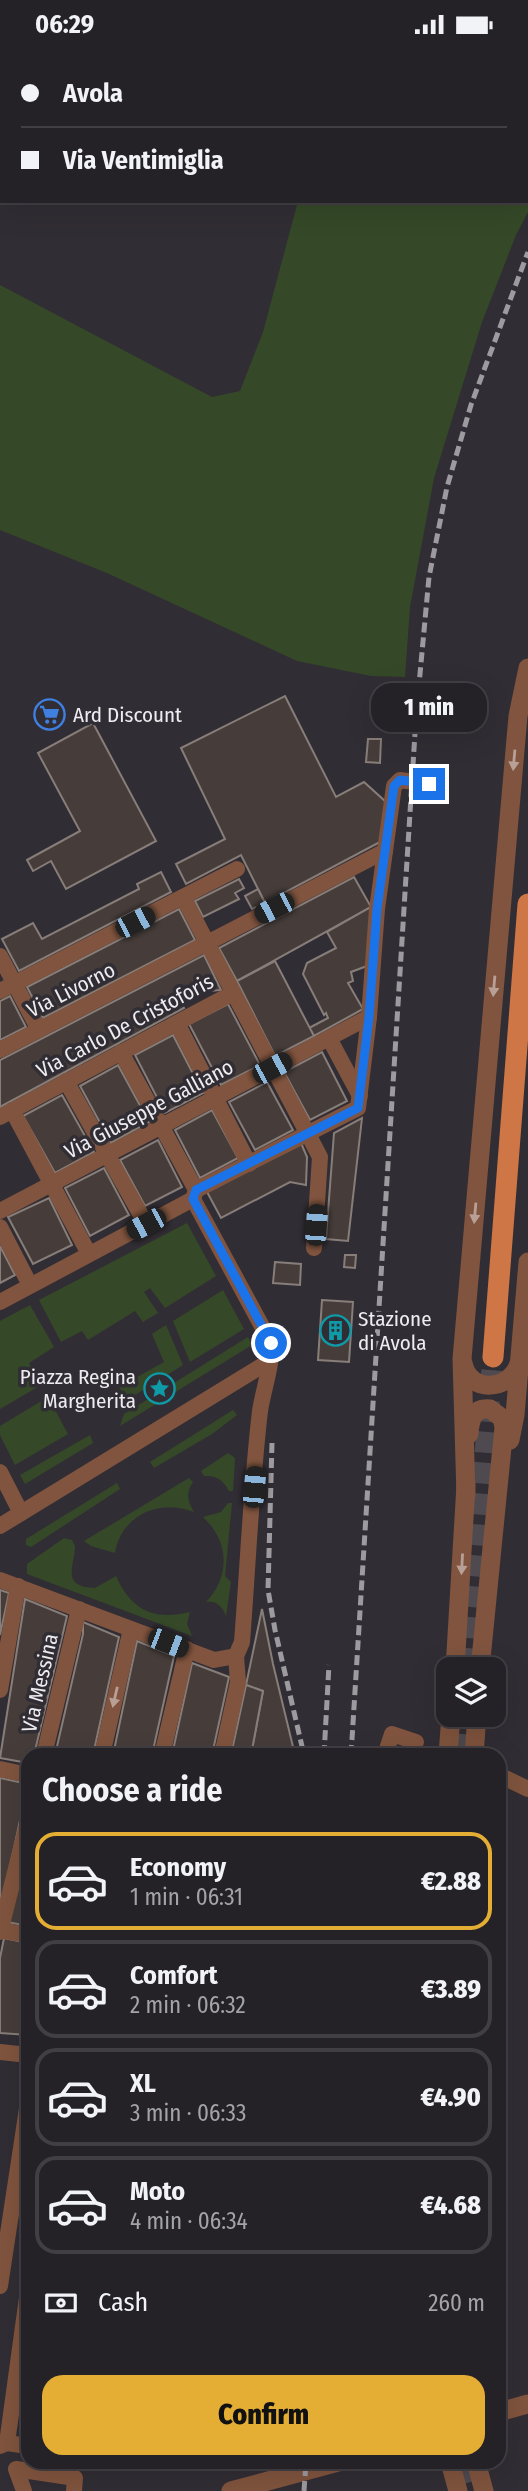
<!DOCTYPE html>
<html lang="en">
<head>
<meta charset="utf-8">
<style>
  :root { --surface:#252227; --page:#2d2a2f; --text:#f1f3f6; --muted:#a3a4a7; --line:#423f44; --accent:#e4ae35 }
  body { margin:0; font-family:"Fira Sans Condensed",sans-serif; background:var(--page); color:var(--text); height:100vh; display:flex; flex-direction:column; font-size:26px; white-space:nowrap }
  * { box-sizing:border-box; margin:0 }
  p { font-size:23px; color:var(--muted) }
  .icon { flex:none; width:38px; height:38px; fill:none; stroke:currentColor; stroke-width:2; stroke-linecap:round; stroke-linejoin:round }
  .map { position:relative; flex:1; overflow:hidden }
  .panel { position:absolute; left:21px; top:1699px; width:485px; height:721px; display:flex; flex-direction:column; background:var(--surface); border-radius:21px; box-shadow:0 7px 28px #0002,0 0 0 2px var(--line) }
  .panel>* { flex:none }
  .banner { position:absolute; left:0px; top:0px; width:528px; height:154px; box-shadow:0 7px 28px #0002,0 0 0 2px var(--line); display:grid; align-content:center; height:154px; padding:0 21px; background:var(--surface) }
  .fabs { position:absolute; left:436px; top:1608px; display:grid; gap:14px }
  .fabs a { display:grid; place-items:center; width:70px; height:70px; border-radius:14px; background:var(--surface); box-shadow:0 7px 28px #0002,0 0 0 2px var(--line); font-size:35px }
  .end { position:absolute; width:32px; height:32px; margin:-16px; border:9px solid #1a73e8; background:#fff; box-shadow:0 0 0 4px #fff }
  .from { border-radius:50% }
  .bubble { position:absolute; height:49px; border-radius:21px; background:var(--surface); box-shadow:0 7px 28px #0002,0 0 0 2px var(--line); font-size:23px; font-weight:800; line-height:49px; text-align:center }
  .car { position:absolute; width:21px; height:42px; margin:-21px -10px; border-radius:9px; box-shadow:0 0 5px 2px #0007; background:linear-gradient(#222 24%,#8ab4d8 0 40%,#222 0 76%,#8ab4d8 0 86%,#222 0) }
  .banner b { display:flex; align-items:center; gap:24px; height:66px; font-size:26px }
  .banner b+b { border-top:2px solid var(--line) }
  .banner i { width:18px; height:18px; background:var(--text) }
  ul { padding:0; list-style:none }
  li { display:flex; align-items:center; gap:21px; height:98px; margin:0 14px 10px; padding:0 7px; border:4px solid var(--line); border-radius:21px }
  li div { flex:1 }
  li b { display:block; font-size:26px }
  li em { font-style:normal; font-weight:800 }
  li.active { border-color:var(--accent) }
  li>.icon { width:63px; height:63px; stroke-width:1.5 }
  h2 { padding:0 21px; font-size:32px; line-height:84px }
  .pay { display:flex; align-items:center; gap:18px; height:77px; padding:0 21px; font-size:26px }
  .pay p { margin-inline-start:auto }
  .primary-button { display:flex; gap:14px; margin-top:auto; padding:14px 21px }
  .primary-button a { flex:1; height:80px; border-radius:21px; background:var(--accent); color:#111; font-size:28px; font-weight:800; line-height:80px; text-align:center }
  .status { display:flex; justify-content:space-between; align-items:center; height:49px; padding:0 35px; background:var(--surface); direction:ltr }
  .status svg { height:19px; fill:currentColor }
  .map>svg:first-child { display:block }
  .green { fill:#354928 }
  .building { fill:#463d3a; stroke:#877d79; stroke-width:2 }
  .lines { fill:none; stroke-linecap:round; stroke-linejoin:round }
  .primary-tunnel { stroke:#4e4a50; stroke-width:21; stroke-dasharray:21 10; stroke-linecap:butt }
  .minor { stroke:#80543e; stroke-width:16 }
  .tertiary { stroke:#80543e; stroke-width:19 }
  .primary { stroke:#ce7645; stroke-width:21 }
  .rail { stroke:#9e9ba0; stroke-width:5; stroke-dasharray:10 5; stroke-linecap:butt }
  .oneway { fill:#b8a097 }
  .route { stroke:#1a73e8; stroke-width:9 }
  .labels { text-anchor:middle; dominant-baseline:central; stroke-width:7; stroke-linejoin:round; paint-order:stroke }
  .poi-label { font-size:21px; fill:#efecf0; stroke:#312d34; text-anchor:start }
  .street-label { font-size:21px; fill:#efecf0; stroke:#312d34 }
</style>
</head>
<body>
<div class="status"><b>06:29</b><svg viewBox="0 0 49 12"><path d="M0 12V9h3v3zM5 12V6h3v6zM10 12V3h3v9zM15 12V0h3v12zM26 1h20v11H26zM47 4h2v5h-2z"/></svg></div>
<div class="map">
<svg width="528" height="2442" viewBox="0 0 528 2442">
  <rect width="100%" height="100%" fill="#312d34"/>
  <!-- green -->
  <g class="green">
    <polygon points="340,0 528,0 528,163 516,186 482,273 434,429 410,558 405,628 371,627 297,612 107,524 0,481 0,236 212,348 240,342 263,283 298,152 527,152 527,2 339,2"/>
    <polygon points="187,1174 216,1227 165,1259 150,1239 144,1243 158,1264 143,1273 135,1262 88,1291 82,1282 61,1293 39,1251"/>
    <polygon points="223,1241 244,1280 190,1313 173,1272"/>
    <polygon points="30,1256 54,1298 29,1314 41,1336 0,1360 0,1272"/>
    <polygon points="166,1276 183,1316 127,1351 119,1338 164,1313 152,1285"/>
    <polygon points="248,1288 252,1296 120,1377 124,1365"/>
    <polygon points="48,1348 68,1385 15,1416 0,1386 0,1377"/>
    <polygon points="233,1361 237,1366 212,1385 154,1419 150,1413"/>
    <polygon points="90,1386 93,1394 25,1435 20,1426"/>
    <path d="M228,1404L235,1409L233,1442H229C223,1431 217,1426 204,1427L201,1422Z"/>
    <path d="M189,1429L193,1433C186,1443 187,1452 194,1463C160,1449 121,1466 115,1504L91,1497L84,1492Z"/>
    <polygon points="117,1434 120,1440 31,1498 26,1496 26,1490"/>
    <path d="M228,1454H232L225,1527L231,1533L226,1567C223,1558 216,1551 206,1553C231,1527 229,1492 203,1468L221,1463Z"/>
    <path d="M64,1489L72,1491L75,1497C75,1516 60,1538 95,1539L116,1527C131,1561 154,1572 190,1563L187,1575L192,1587L27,1525V1515Z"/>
  </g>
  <!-- building -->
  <g class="building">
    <polygon points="285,647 336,748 364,733 386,753 380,793 265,854 241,806 186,835 176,815 225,790 181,699"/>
    <polygon points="93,674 156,792 66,840 51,812 33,822 27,811 80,782 38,704"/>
    <polygon points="368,690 381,690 380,714 366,713"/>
    <polygon points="161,823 171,843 19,922 2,890 33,874 42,890 139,840 137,835"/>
    <polygon points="354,828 371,858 237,932 219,899"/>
    <polygon points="239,830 244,839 235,844 239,850 203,868 195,852"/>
    <polygon points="258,840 265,854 252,860 245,847"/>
    <polygon points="371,858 367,917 351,923 353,932 348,934 363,960 314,987 309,979 328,969 326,964 324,966 303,925 307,914 336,899 327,883"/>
    <polygon points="179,860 195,891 43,969 27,938"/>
    <polygon points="204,906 221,941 177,945 184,959 0,1058 0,1011"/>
    <polygon points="275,912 314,987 275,1007 237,932"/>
    <polygon points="10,947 26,978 0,991 0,952"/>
    <polygon points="228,955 260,1016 221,1036 189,975"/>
    <polygon points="173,986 203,1044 165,1064 135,1006"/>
    <polygon points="322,1003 347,1052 310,1071 284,1023"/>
    <polygon points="118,1016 149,1073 111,1094 80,1037"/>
    <polygon points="267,1033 293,1081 255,1101 229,1053"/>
    <polygon points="62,1046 94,1103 55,1124 23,1067"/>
    <polygon points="212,1061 238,1109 200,1129 175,1081"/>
    <polygon points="362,1069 348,1192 326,1190 334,1084"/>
    <polygon points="158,1091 182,1138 145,1157 120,1111"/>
    <polygon points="301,1094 307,1108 306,1136 290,1133 221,1169 207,1143"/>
    <polygon points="104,1119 129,1166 90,1187 65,1139"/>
    <polygon points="49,1149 72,1196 33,1215 8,1168"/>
    <polygon points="0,1197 15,1226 0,1234"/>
    <polygon points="345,1206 356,1206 355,1219 344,1218"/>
    <polygon points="275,1213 301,1215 300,1236 273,1234"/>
    <polygon points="322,1251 353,1253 349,1313 318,1311"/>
    <polygon points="0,1541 9,1544 0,1586"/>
    <polygon points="25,1550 67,1567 34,1706 28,1706 28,1714 0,1709"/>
    <polygon points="262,1560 273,1615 295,1706 251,1706 263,1642 246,1636"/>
    <polygon points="83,1573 119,1588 93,1706 55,1706 83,1585"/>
    <polygon points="137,1592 174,1607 152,1706 113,1706"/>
    <polygon points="192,1614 229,1628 212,1706 172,1706"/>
    <polygon points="246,1636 263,1642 251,1706 231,1706"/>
    <polygon points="0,1729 28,1735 0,1863"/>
    <polygon points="28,1816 28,1877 7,1873 16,1836 23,1838"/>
    <polygon points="4,1889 28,1894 28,1986 0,1984 0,1909"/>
    <polygon points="28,2320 28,2372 21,2371"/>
  </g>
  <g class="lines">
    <!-- primary-tunnel -->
    <g class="primary-tunnel">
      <polyline points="467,1620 493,1308"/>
      <polyline points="460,1706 463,1666"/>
      <polyline points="464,2413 471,2442"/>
    </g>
    <!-- minor -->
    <g class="minor">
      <polyline points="183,848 320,1108 314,1199"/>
      <polyline points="0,907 39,981"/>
      <polyline points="0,942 237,820"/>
      <polyline points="177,974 249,1115"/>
      <polyline points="329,989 360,1047"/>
      <polyline points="0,1001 385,802"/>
      <polyline points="66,1032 146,1175"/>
      <polyline points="12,1061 89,1205"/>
      <polyline points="0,1068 233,944"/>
      <polyline points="196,1141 358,1059 369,968 377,860 394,737 400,731 429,735"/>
      <path d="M193,1150L271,1294C273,1315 263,1341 260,1362C251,1439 248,1516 242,1593L236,1607L238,1633L222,1706"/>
      <polyline points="0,1162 369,968"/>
      <polyline points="0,1178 30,1236"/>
      <polyline points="0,1253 193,1150 196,1141 121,1003"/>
      <polyline points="0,1423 21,1464"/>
      <polyline points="0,1477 268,1313"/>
      <polyline points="0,1531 214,1611 236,1607"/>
      <polyline points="0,1641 18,1537"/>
      <polyline points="44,1706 79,1560"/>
      <polyline points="102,1706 131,1580"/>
      <polyline points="162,1706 187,1600"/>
      <polyline points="385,1706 392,1685 416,1693"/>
      <polyline points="0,1720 28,1726"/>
      <polyline points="499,1726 528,1740"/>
      <polyline points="0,1881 28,1886"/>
      <polyline points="0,1883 28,1772"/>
      <polyline points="0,2003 28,2006"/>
      <polyline points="0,2237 28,2053"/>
      <polyline points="7,2394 28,2241"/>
      <polyline points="0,2397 7,2394 28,2397"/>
      <polyline points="276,2413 277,2430"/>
      <polyline points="24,2442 16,2420 75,2429 74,2442"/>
    </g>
    <!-- tertiary -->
    <g class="tertiary">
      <path d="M463,1314C469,1345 511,1342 519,1314"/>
      <path d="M469,1385C470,1371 473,1358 490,1360L502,1369L504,1378L480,1620"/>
      <polyline points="510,1391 515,1366 528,1213"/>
      <polyline points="466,1447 462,1310 518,667 528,619"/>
      <polyline points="455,1620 466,1436"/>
      <polyline points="448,1706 451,1666"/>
      <polyline points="474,1706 477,1666"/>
      <polyline points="499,2363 528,2355"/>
      <polyline points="450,2413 458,2442"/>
      <polyline points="476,2413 484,2442"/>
      <polyline points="231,2442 338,2413"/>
    </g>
    <!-- primary -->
    <polyline class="primary" points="493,1308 528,855"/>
    <!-- rail -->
    <g class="rail">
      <polyline points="272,1394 268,1541 275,1581 304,1706"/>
      <polyline points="324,1706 329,1616"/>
      <polyline points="351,1706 416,668 429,528 447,438 471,356 528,203"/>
      <polyline points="304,2442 306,2413"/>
    </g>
  </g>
  <!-- one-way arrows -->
  <defs><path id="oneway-solid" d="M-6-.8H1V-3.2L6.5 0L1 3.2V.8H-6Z" transform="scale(1.75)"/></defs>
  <g class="oneway">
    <use href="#oneway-solid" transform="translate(514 711) rotate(95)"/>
    <use href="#oneway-solid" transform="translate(494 937) rotate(95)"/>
    <use href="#oneway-solid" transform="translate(475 1164) rotate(95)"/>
    <use href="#oneway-solid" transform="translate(462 1515) rotate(93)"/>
    <use href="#oneway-solid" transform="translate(115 1648) rotate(103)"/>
  </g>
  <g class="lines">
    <!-- route -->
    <polyline class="route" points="271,1294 193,1150 196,1141 358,1059 369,968 377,860 394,737 400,731 429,735"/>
  </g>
  <!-- icons -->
  <defs>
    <symbol id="supermarket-ring" viewBox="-11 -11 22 22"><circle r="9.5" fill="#312d34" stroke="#3f7fe0" stroke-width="1.5"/><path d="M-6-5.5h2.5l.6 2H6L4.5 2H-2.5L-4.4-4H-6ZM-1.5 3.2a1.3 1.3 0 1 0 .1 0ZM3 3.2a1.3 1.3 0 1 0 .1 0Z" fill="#3f7fe0"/></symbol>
    <symbol id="building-ring" viewBox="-11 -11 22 22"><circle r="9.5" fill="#312d34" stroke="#0f9aa8" stroke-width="1.5"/><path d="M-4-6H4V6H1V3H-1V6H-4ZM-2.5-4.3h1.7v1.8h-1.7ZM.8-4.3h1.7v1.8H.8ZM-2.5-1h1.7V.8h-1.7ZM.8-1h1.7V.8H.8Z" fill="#0f9aa8"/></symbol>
    <symbol id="sight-ring" viewBox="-11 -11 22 22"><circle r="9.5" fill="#312d34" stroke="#0f9aa8" stroke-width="1.5"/><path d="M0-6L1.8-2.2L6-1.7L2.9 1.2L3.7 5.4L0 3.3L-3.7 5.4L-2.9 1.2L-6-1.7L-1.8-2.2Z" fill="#0f9aa8"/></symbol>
  </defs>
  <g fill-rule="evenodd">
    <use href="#supermarket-ring" x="32" y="648" width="35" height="35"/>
    <use href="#building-ring" x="318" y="1264" width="35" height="35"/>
    <use href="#sight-ring" x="142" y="1322" width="35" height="35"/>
  </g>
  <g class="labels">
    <!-- poi labels -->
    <g class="poi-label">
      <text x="73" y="666">Ard Discount</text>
      <text x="358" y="1270">Stazione<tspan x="358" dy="24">di Avola</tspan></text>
      <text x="136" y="1328" text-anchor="end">Piazza Regina<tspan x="136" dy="24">Margherita</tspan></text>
    </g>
    <!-- street labels -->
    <g class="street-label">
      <text transform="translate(71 941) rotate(-27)">Via Livorno</text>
      <text transform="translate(125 977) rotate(-28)">Via Carlo De Cristoforis</text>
      <text transform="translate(149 1060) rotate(-28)">Via Giuseppe Galliano</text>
      <text transform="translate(40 1634) rotate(-77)">Via Messina</text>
    </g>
  </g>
</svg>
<div class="fabs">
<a><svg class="icon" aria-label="layers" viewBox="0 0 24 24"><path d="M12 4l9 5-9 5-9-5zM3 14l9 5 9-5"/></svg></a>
</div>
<i class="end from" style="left:271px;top:1294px"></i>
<i class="end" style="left:429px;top:735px"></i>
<div class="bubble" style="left:371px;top:634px;width:116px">1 min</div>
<i class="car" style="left:274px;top:859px;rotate:243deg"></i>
<i class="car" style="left:135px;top:873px;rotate:63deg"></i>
<i class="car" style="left:272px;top:1019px;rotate:62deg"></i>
<i class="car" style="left:146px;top:1175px;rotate:242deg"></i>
<i class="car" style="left:316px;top:1176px;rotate:4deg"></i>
<i class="car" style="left:254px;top:1438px;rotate:5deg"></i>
<i class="car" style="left:168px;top:1594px;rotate:111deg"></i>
<div class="banner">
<b><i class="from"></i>Avola</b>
<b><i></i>Via Ventimiglia</b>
</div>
<section class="panel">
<h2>Choose a ride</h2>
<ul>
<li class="active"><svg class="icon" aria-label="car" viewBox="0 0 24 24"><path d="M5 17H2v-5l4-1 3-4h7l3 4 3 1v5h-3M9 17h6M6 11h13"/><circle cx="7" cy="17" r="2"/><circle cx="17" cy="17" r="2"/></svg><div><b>Economy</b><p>1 min · 06:31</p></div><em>€2.88</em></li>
<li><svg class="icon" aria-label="car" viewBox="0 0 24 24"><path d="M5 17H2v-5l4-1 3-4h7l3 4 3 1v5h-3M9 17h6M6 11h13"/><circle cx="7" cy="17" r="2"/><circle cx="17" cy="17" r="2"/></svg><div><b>Comfort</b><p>2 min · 06:32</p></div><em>€3.89</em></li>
<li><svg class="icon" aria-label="car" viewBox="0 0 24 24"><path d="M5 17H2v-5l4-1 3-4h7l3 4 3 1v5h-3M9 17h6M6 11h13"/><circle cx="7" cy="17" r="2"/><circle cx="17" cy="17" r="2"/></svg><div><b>XL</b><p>3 min · 06:33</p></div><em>€4.90</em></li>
<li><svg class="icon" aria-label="car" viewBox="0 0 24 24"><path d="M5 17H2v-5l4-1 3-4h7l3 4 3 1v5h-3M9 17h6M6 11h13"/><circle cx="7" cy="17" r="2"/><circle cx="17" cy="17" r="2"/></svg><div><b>Moto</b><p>4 min · 06:34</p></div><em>€4.68</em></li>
</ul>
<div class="pay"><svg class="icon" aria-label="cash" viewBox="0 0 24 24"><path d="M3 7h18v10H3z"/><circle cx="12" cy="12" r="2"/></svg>Cash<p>260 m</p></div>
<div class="primary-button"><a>Confirm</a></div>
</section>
</div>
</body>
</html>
